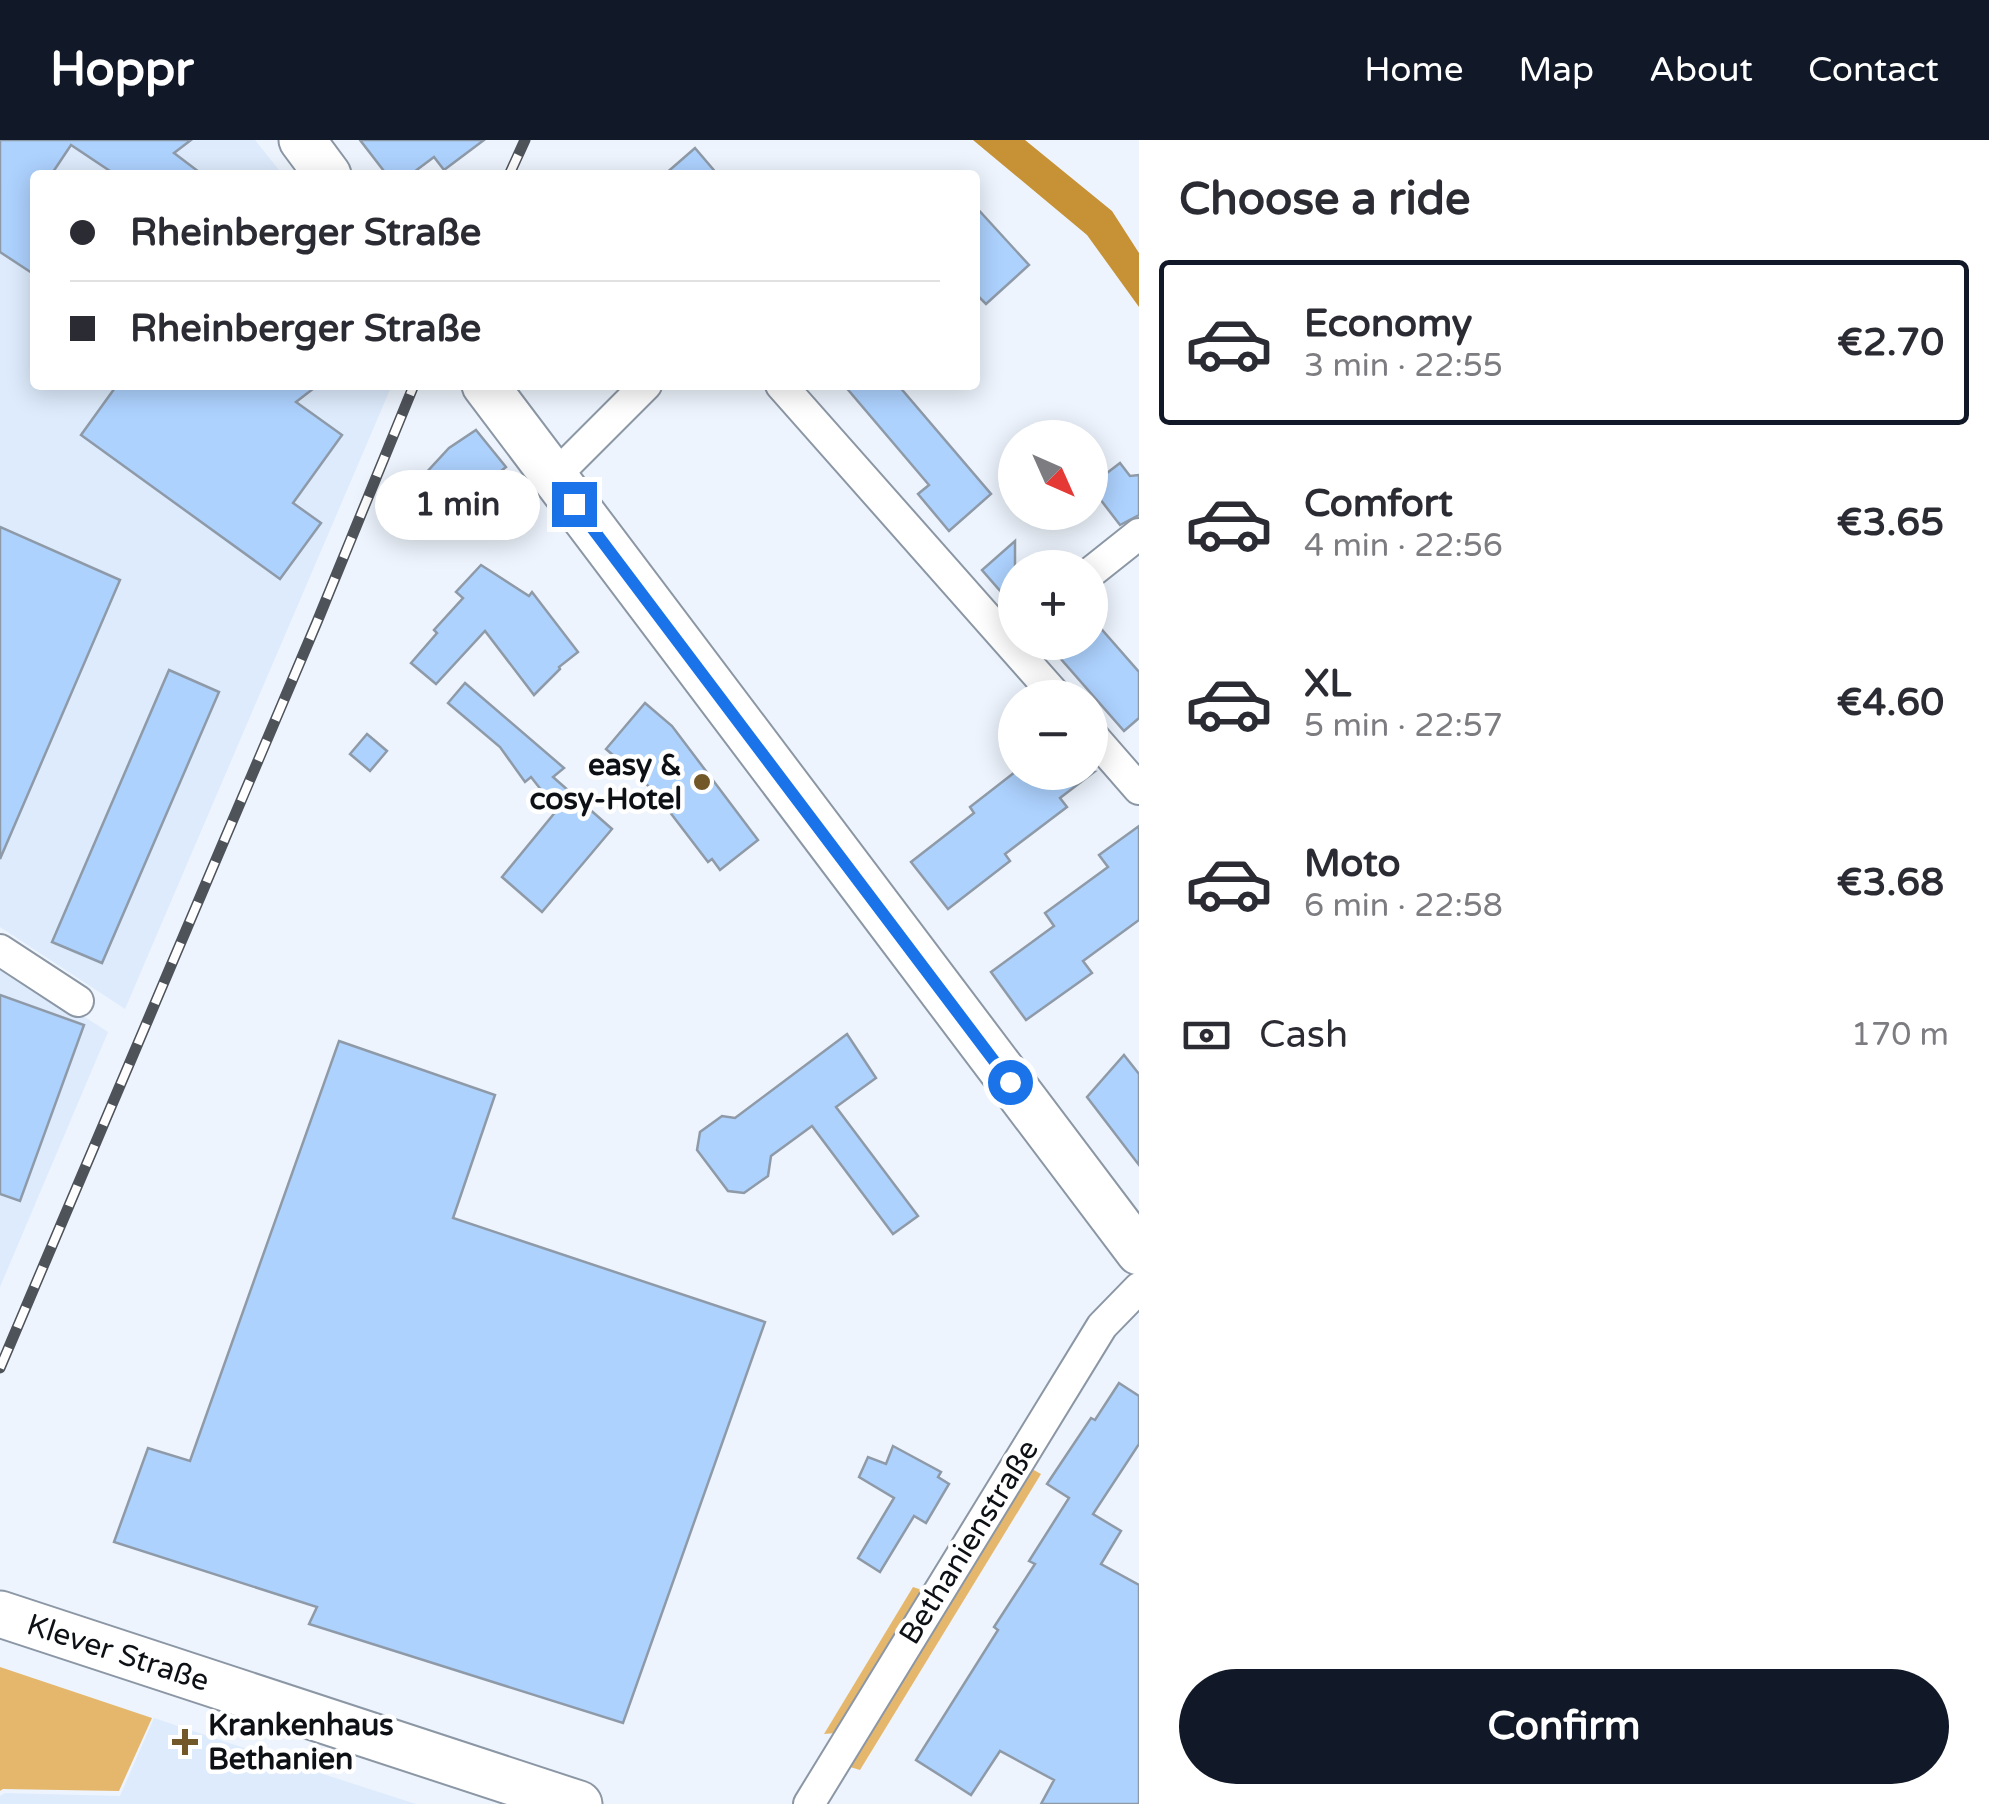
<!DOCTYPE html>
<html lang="en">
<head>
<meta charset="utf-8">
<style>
  :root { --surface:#fff; --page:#f2f2f3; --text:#2b2b33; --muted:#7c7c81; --line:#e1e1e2; --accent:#111827 }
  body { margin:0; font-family:"Varela Round",sans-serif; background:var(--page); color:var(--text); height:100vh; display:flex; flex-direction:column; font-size:38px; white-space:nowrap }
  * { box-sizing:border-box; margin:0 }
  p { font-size:32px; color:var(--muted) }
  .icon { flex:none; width:55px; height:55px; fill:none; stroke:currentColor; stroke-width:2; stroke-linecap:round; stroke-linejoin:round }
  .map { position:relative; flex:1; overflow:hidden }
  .panel { display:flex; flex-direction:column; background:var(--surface); width:850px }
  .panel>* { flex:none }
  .guide { position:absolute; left:30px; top:30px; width:950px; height:220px; border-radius:10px; box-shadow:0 5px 25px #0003; display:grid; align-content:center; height:220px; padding:0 40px; background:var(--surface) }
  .needle { width:65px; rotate:135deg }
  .controls { position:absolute; left:998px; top:280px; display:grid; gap:20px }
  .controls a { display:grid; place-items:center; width:110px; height:110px; border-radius:50%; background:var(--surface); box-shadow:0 5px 25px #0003; font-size:50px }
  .end { position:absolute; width:45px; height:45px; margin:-22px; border:12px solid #1a73e8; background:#fff; box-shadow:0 0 0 5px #fff }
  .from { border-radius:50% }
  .bubble { position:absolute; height:70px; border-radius:35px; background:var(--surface); box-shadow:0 5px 25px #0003; font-size:32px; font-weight:800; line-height:70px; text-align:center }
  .guide b { display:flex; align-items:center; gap:35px; height:95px; font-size:38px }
  .guide b+b { border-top:2px solid var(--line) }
  .guide i { width:25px; height:25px; background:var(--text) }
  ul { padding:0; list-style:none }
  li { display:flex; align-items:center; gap:30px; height:165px; margin:0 20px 15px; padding:0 20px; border:5px solid transparent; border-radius:10px }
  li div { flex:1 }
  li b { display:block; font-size:38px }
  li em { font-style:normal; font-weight:800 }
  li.active { border-color:var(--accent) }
  li>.icon { width:90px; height:90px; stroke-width:1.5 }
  h2 { padding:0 40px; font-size:45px; line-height:120px }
  .pay { display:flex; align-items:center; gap:25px; height:110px; padding:0 40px; font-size:38px }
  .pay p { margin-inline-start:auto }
  .cta { display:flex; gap:20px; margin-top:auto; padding:20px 40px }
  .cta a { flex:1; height:115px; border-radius:60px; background:var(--accent); color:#fff; font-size:40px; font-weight:800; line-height:115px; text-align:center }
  header { display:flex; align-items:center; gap:60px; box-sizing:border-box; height:140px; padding:0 50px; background:var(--accent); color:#fff }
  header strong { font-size:48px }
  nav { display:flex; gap:55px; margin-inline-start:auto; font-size:35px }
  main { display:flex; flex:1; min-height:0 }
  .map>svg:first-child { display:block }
  .built { fill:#ddebfc }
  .green { fill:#e5b76c }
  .water { fill:#c69235 }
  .building { fill:#add2fe; stroke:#8f9aa8; stroke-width:2.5 }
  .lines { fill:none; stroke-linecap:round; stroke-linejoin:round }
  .minor-casing { stroke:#8c97a5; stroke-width:34 }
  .secondary-casing { stroke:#8c97a5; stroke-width:49 }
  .minor { stroke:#fff; stroke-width:30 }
  .secondary { stroke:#fff; stroke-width:45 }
  .rail-casing { stroke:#4e5259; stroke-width:11 }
  .rail { stroke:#fff; stroke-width:8; stroke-dasharray:22; stroke-linecap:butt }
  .route { stroke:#1a73e8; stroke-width:12 }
  .poi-dot { fill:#725729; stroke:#fff; stroke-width:4 }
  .labels { text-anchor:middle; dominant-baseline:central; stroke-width:9; stroke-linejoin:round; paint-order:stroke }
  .poi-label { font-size:30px; font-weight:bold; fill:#0d1116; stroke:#fff; text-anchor:end }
  .street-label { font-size:30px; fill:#0d1116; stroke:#fff }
</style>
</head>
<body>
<header>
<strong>Hoppr</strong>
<nav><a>Home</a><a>Map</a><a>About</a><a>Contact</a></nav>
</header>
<main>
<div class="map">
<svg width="1139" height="1664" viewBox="0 0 1139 1664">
  <rect width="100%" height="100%" fill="#edf4fd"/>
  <!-- built -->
  <g class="built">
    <polygon points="0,0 255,0 283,35 35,35 35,245 392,245 125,869 0,787"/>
    <polygon points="0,822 108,892 0,1147"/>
    <polygon points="154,1578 298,1626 416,1664 0,1664 0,1656 5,1653 120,1656"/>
  </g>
  <!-- green -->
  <g class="green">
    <polygon points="1032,1329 1041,1334 860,1630 847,1626"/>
    <polygon points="913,1447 925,1451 836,1593 824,1594"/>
    <polygon points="0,1527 152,1578 119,1651 3,1649 0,1651"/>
  </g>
  <!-- water -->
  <polygon class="water" points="973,0 1025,0 1112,71 1139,113 1139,167 1087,95"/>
  <!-- building -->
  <g class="building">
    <polygon points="0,0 191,0 174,13 203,35 116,35 71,5 51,35 35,35 35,135 0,112"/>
    <polygon points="360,0 484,0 444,30 434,17 410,35 387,35"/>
    <polygon points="695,8 718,35 664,35"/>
    <polygon points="975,66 1029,125 986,164 975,153"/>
    <polygon points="117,245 318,245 296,262 342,295 293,363 321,383 280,439 81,295"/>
    <polygon points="844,245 898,245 991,354 949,391 918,354 929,345"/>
    <polygon points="476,290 506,327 481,347 500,367 478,388 425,334 449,308"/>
    <polygon points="1120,323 1130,336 1139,335 1139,375 1120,385 1090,346"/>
    <polygon points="0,387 120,440 0,719"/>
    <polygon points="1015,401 1015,468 982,430"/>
    <polygon points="481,425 529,456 532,452 578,512 559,527 560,529 534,555 485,491 436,544 411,523 437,493 434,490 463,458 456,452"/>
    <polygon points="1090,476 1139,532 1139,578 1124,591 1046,502 1090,502"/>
    <polygon points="169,530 219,552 102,823 52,802"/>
    <polygon points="465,543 564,628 553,637 612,689 542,772 502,737 557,670 531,637 525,642 500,607 448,563"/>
    <polygon points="645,563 672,586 758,700 720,730 712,719 708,722 653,650 606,609"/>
    <polygon points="367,594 387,611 370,631 350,614"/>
    <polygon points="1015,632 1094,632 1060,658 1067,667 1005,714 1010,721 948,769 911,722 974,673 970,667"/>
    <polygon points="1139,686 1139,780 1083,821 1092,833 1026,880 991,832 1054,786 1045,773 1108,727 1099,715"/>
    <polygon points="0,855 84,885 20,1061 0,1054"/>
    <polygon points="847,894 876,938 836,967 918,1076 893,1094 812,986 771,1016 768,1036 744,1053 728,1051 697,1010 700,992 722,976 735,978"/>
    <polygon points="339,901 495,955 453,1078 765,1182 623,1583 309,1484 317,1467 114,1402 148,1308 190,1321"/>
    <polygon points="1124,915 1139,934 1139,1025 1087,957"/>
    <polygon points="1119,1243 1139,1256 1139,1304 1093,1374 1121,1391 1101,1424 1139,1445 1139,1664 1041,1664 1054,1640 1000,1611 971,1655 916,1620 998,1490 994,1487 1035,1424 1029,1421 1069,1358 1047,1344 1091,1278 1095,1280"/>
    <polygon points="893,1306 941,1332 938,1337 949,1344 926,1383 914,1376 880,1432 858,1418 894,1358 859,1337 868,1317 886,1324"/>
  </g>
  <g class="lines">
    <defs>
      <g id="minor">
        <polyline points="781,245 1058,558"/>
        <polyline points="554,337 646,245"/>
        <polyline points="1090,433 1139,394"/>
        <polyline points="1090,593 1139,649"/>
        <polyline points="0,810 78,861"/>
        <polyline points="809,1664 1102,1186 1139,1148"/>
      </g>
      <g id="secondary">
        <polyline points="302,0 328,35"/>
        <polyline points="485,245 1139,1112"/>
        <polyline points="0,1474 579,1664"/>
      </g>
    </defs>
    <!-- minor casing -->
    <use href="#minor" class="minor-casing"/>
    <!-- secondary casing -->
    <use href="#secondary" class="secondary-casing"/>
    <!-- minor -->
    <use href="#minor" class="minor"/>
    <!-- secondary -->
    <use href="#secondary" class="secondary"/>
    <defs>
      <g id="rail">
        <polyline points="509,35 525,0"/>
        <polyline points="0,1228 317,482 414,245"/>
      </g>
    </defs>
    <!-- rail casing -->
    <use href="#rail" class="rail-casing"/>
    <!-- rail -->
    <use href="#rail" class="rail"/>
  </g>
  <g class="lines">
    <!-- route -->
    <polyline class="route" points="574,364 1010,942"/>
  </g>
  <!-- markers -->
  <g class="poi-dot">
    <circle cx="702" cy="642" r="10"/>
    <path d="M180 1587h10v10h10v10h-10v10h-10v-10h-10v-10h10z"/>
  </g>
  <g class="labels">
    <!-- poi labels -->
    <g class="poi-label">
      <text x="682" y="625">easy &amp;<tspan x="682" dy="34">cosy-Hotel</tspan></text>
      <text x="208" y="1585" text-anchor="start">Krankenhaus<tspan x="208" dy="34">Bethanien</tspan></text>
    </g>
    <!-- street labels -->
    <g class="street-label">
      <text transform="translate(969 1402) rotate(-58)">Bethanienstraße</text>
      <text transform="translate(118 1513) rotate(18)">Klever Straße</text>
    </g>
  </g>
</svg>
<div class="controls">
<a><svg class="needle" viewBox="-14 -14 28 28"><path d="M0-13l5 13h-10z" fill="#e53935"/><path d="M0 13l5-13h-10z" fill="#7c7c81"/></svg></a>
<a>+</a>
<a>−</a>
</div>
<i class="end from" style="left:1010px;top:942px"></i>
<i class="end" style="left:574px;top:364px"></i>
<div class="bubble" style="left:375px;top:330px;width:165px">1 min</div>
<div class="guide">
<b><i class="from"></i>Rheinberger Straße</b>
<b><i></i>Rheinberger Straße</b>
</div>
</div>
<section class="panel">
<h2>Choose a ride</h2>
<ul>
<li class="active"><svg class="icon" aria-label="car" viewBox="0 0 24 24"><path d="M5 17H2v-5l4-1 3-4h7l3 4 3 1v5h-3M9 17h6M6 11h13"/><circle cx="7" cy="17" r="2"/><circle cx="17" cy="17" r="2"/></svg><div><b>Economy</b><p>3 min · 22:55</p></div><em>€2.70</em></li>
<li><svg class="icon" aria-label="car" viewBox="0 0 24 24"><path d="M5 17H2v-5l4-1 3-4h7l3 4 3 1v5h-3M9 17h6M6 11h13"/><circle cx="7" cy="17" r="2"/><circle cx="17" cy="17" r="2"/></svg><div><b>Comfort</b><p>4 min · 22:56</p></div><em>€3.65</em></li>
<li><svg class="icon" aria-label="car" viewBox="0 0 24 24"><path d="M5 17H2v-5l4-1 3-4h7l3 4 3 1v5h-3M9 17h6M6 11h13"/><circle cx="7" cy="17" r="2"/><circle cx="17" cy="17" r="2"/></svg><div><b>XL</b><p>5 min · 22:57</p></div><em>€4.60</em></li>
<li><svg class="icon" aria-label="car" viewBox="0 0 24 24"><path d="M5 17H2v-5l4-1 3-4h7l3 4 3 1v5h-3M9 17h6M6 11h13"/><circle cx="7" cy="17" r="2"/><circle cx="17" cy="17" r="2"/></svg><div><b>Moto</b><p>6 min · 22:58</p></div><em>€3.68</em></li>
</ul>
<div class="pay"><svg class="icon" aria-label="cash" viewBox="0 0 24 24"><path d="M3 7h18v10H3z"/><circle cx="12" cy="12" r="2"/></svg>Cash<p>170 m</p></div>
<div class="cta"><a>Confirm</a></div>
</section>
</main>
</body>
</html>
